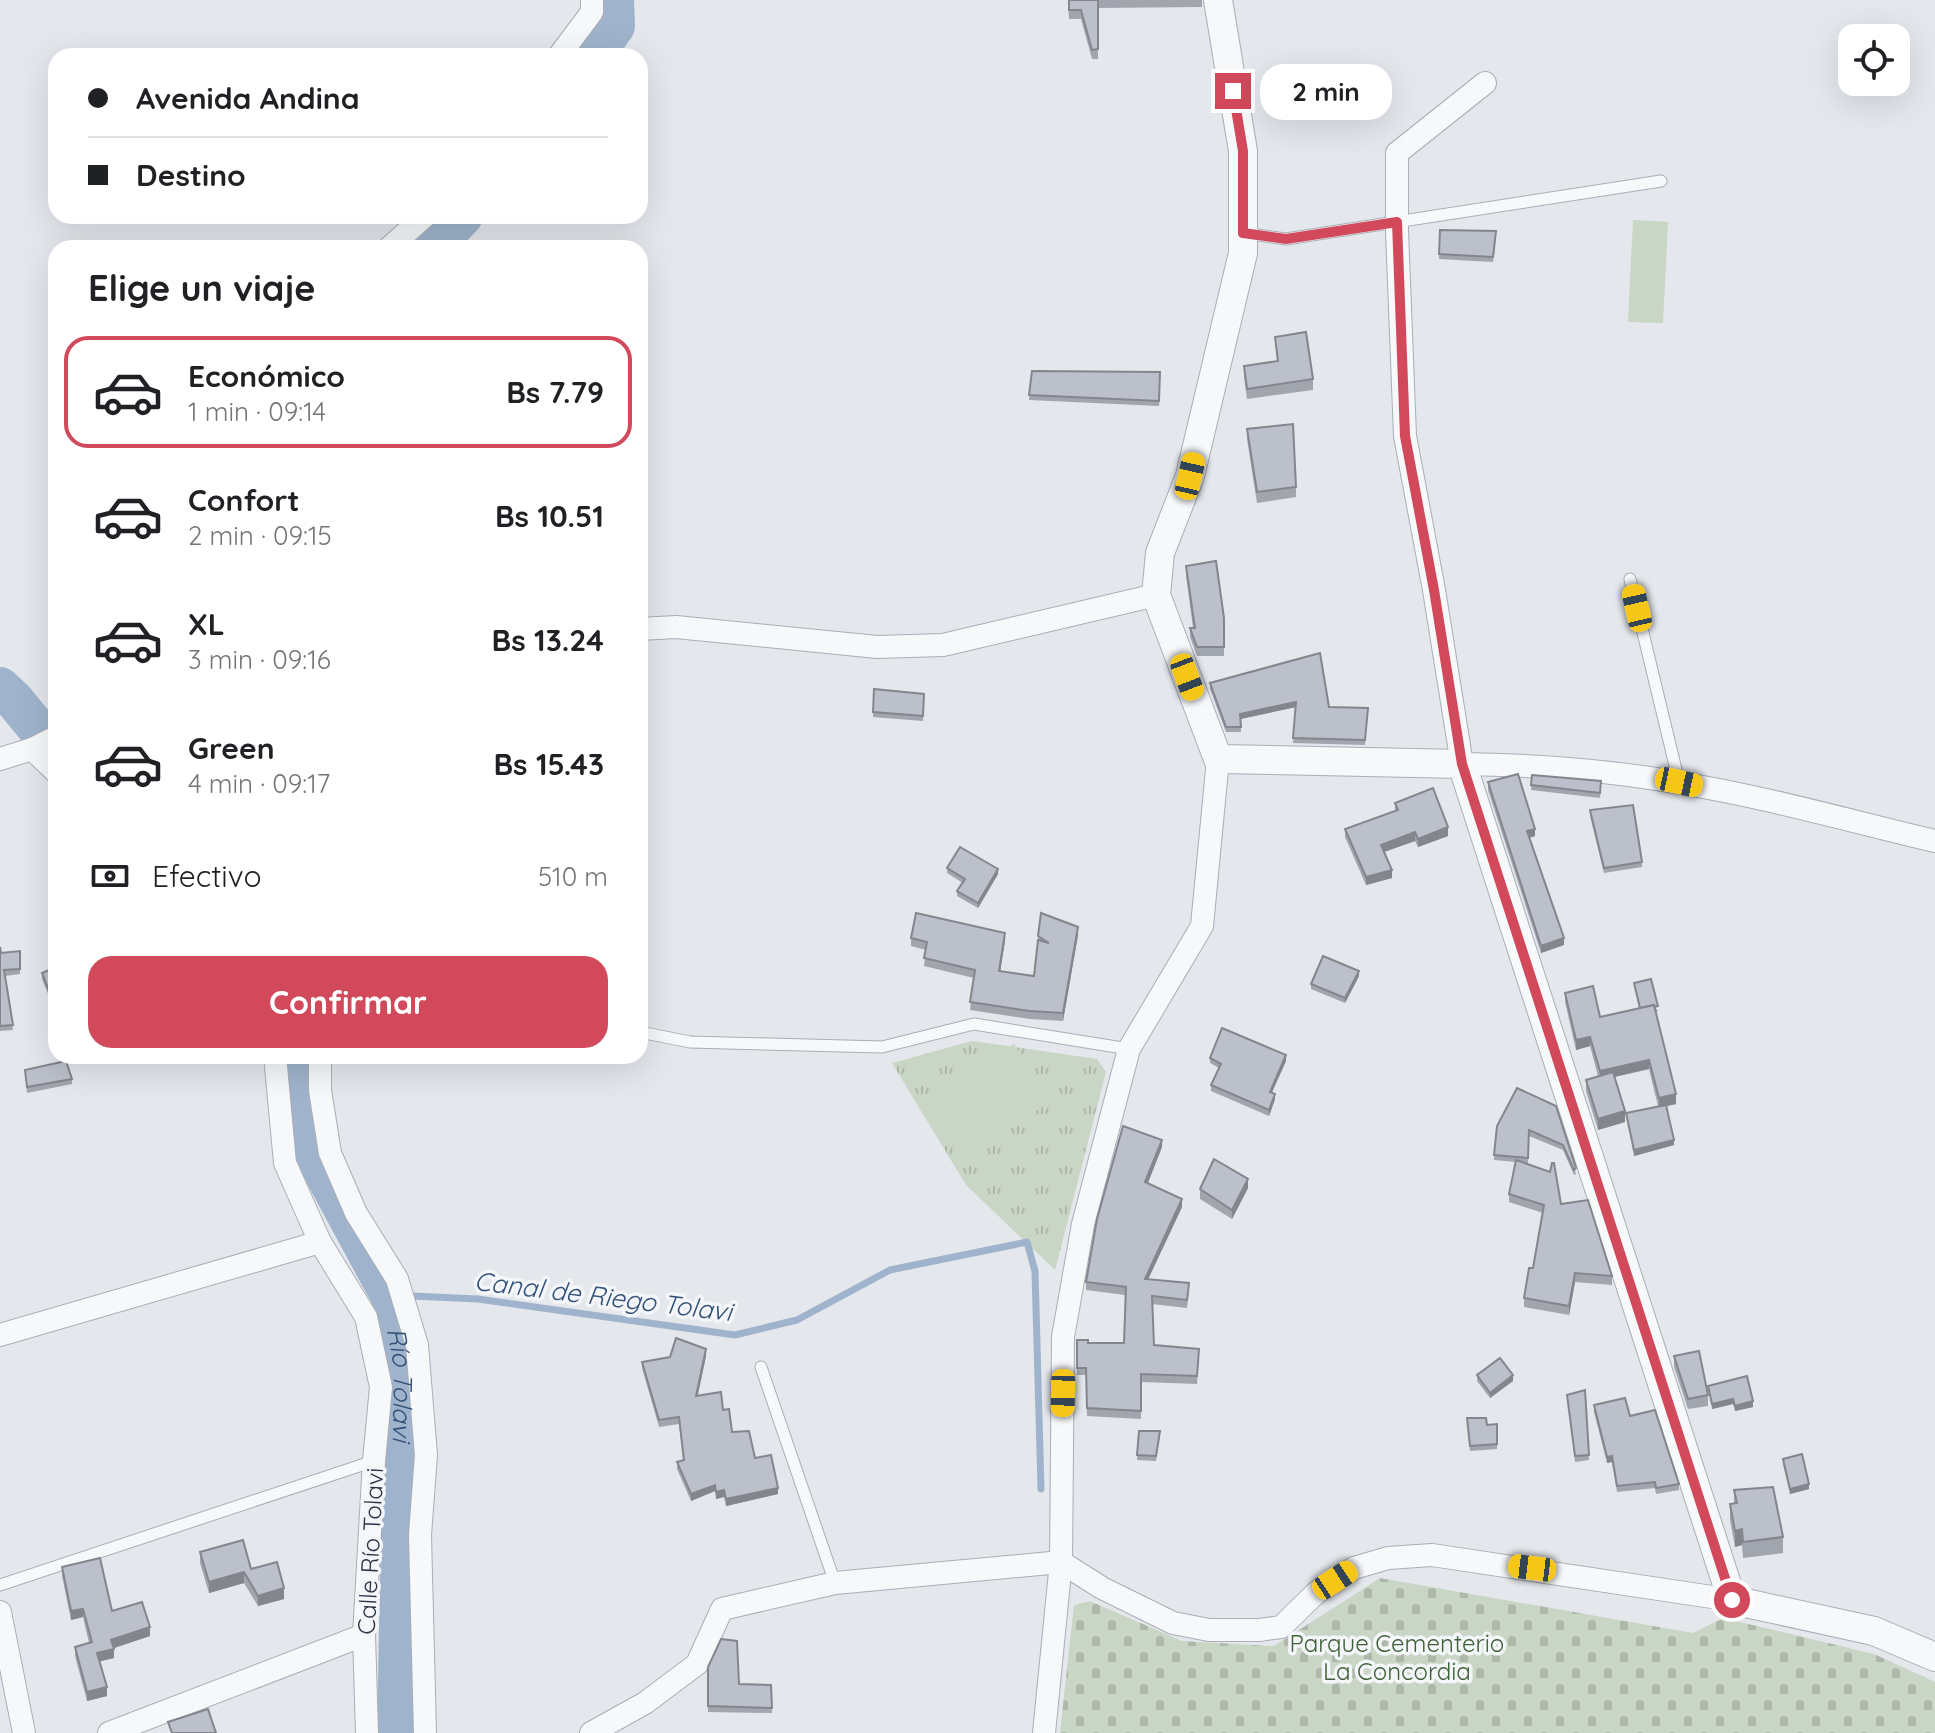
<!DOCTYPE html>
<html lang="es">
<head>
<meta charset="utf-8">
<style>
  :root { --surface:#fff; --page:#f2f2f2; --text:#202124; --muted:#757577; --line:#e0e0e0; --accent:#d1495b }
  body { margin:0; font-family:Quicksand,sans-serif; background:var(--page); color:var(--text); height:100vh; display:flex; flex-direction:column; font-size:30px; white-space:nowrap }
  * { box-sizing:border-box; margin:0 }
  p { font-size:26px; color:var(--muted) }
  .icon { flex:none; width:44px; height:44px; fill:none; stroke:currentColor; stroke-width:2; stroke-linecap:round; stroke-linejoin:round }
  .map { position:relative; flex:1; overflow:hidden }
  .drawer { position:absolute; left:48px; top:240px; width:600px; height:824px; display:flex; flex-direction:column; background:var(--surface); border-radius:24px; box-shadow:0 8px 32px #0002 }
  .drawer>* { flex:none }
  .hud { position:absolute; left:48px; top:48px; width:600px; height:176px; border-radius:24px; box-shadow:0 8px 32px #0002; display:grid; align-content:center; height:176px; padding:0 40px; background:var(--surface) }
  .controls { position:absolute; left:1838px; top:24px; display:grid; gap:16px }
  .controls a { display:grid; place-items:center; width:72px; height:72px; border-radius:16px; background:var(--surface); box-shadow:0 8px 32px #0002; font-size:40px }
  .end { position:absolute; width:36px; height:36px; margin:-18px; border:10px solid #d1495b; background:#fff; box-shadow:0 0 0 4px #fff }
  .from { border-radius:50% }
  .bubble { position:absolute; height:56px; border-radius:24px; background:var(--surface); box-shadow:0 8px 32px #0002; font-size:26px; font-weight:700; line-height:56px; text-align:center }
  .car { position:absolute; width:24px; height:48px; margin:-24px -12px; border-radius:10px; box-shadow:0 0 6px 2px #0007; background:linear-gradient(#f5c518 24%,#345 0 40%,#f5c518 0 76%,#345 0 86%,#f5c518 0) }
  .hud b { display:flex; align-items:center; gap:28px; height:76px; font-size:30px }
  .hud b+b { border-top:2px solid var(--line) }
  .hud i { width:20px; height:20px; background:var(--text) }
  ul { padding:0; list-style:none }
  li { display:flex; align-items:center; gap:24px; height:112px; margin:0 16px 12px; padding:0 24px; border:4px solid transparent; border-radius:24px }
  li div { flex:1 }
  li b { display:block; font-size:30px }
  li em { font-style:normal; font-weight:700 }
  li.current { border-color:var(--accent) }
  li>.icon { width:72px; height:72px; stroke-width:1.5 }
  h2 { padding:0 40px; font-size:36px; line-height:96px }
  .pay { display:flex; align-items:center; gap:20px; height:88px; padding:0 40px; font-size:30px }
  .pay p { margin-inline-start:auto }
  .action { display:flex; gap:16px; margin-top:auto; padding:16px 40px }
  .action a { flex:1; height:92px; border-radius:24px; background:var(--accent); color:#fff; font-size:32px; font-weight:700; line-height:92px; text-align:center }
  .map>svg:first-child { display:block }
  .cemetery { fill:url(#cemetery-stones) }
  .park { fill:url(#park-tufts) }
  .pitch { fill:#c9d6c5 }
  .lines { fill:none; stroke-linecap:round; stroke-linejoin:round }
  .stream { stroke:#9fb4cc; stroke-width:7 }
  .river { stroke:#9fb4cc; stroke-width:40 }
  .service-casing { stroke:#a9aeb7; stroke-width:13 }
  .minor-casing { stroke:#a9aeb7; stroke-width:24 }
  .tertiary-casing { stroke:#a9aeb7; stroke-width:30 }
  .service { stroke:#f7f8fa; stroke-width:11 }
  .minor { stroke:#f7f8fa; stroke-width:22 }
  .tertiary { stroke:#f7f8fa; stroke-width:28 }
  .wall { fill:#a1a5ae }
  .shaded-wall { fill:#83868d }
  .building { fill:#bbc0ca; stroke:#83868d; stroke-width:2 }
  .route { stroke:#d1495b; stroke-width:10 }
  .labels { text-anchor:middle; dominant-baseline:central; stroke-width:7; stroke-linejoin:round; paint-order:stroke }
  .street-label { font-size:24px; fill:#2b3445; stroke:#f4f6f9 }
  .park-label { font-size:24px; fill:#3f6138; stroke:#f4f6f9 }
  .water-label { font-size:26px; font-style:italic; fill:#34527a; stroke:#f4f6f9 }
</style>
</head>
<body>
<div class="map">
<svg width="1935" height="1733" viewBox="0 0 1935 1733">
  <defs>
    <pattern id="cemetery-stones" width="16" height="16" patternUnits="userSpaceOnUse" patternTransform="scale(2)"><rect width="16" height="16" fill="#c9d6c5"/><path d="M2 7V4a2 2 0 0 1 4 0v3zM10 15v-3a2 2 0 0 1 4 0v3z" fill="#adb8ab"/></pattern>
    <pattern id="park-tufts" width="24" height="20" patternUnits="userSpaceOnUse" patternTransform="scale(2)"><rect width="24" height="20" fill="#c9d6c5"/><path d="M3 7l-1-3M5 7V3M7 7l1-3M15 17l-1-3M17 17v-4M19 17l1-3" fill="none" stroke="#adb8ab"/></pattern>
  </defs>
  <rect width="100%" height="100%" fill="#e4e7ec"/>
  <!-- cemetery -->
  <polygon class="cemetery" points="1380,1578 1693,1633 1723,1618 1874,1654 1935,1682 1935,1733 1060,1733 1074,1605 1090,1601 1182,1641 1274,1646"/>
  <!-- park -->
  <polygon class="park" points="972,1041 1097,1059 1106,1072 1055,1270 966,1185 892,1063"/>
  <!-- pitch -->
  <g class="pitch">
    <polygon points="1633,220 1668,222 1663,323 1628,322"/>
    <polygon points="1014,1044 1051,1101 967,1156 930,1098"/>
  </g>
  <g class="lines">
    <!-- stream -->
    <polyline class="stream" points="390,1295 478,1299 735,1335 797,1320 890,1270 1027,1242 1035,1271 1041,1489"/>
    <!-- river -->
    <g class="river">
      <polyline points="594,56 615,26 614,0"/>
      <polyline points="432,248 463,216"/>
      <polyline points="0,687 14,700 42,734"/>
      <path id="s1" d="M301,1056L303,1104L317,1160L390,1295L404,1367L397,1733"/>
    </g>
    <defs>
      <g id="service">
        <polyline points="1244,233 1286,239 1661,181"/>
        <polyline points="1630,579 1679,782"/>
        <polyline points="640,1032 690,1042 882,1047 974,1024 1129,1049"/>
        <polyline points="761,1367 835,1583"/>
        <polyline points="0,1585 374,1461"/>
      </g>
      <g id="minor">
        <polyline points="559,56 592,12 592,0"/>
        <path d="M1485,83L1397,153V231L1405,436L1434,590L1462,764C1535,765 1608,770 1680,783C1766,797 1850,821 1935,841"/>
        <polyline points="389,248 425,216"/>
        <polyline points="640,629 676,627 877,647 943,645 1156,595"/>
        <polyline points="32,749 56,772"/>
        <polyline points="0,759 32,749 56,737"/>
        <polyline points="275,1056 285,1163 320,1242 366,1317 381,1387 374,1461 364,1635 367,1733"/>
        <polyline points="320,1056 320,1090 330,1153 356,1213 397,1279 417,1345 426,1455 420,1535 425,1733"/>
        <polyline points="0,1335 320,1242"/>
        <polyline points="0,1612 24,1733"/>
        <polyline points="109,1733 364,1635"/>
        <polyline points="591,1733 645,1703 697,1664 722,1609 835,1583 1061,1562 1102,1588 1173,1623 1209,1630 1259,1630 1281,1627 1316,1593 1354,1568 1388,1558 1432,1555 1732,1600"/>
        <polyline points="1044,1733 1061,1562 1063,1337 1083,1224 1129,1049 1202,926 1218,759"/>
      </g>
      <polyline id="tertiary" points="1218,0 1243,151 1243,253 1190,476 1160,553 1156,595 1218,759 1462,764 1732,1600 1874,1631 1935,1657"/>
    </defs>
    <!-- service casing -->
    <use href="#service" class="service-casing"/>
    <!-- minor casing -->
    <use href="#minor" class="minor-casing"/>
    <!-- tertiary casing -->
    <use href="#tertiary" class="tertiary-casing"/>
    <!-- service -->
    <use href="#service" class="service"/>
    <!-- minor -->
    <use href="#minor" class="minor"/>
    <!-- tertiary -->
    <use href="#tertiary" class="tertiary"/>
  </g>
  <!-- wall -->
  <g class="wall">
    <polygon points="1068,0 1202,0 1202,7 1098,8 1098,59 1092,59 1081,19 1069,19"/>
    <polygon points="1440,230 1496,236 1493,262 1439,259"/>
    <polygon points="1275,337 1313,379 1313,390 1247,399 1244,376 1244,366 1277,361"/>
    <polygon points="1032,371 1160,372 1159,406 1029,400"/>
    <polygon points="1247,429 1296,487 1296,497 1257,503 1247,439"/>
    <polygon points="1186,566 1224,618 1224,656 1197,656 1190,637 1190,628 1193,628 1186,575"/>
    <polygon points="1210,683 1329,707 1368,708 1365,745 1293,743 1296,707 1241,719 1241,732 1226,732 1210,689"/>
    <polygon points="874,689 924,694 923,721 873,717"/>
    <polygon points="1532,775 1601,781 1600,798 1531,790"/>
    <polygon points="1488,782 1535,836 1530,838 1564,945 1541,953 1488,790"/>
    <polygon points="1395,803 1448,836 1418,847 1415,841 1384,852 1392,878 1366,885 1345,837 1345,829 1395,811"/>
    <polygon points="1590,810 1642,862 1642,867 1604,873 1590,816"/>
    <polygon points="947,868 998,874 978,908 957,896 957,891 963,883 947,873"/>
    <polygon points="1041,913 1078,935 1063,1021 1030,1019 970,1010 974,978 924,966 926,950 911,946 911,938 1005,941 1000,971 1034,976"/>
    <polygon points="0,947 1,953 20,951 20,974 5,976 13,1030 0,1031"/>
    <polygon points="56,967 55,1011 42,979 42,973"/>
    <polygon points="1359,976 1345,1003 1311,989 1311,984"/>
    <polygon points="1634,983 1658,1011 1656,1012 1676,1104 1666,1106 1674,1145 1634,1156 1626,1113 1658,1106 1649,1069 1615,1077 1625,1122 1598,1130 1586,1091 1586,1080 1598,1076 1590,1046 1576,1050 1565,1002 1565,993 1600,1017 1639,1008"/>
    <polygon points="1210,1058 1286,1061 1271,1093 1275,1099 1269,1116 1211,1091 1211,1085 1219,1068 1210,1063"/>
    <polygon points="25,1070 72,1079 72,1084 27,1093"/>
    <polygon points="1556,1106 1576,1174 1574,1175 1563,1150 1529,1136 1528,1163 1524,1163 1561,1204 1612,1276 1612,1285 1575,1282 1569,1315 1524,1307 1524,1298 1533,1268 1543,1213 1509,1202 1509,1194 1516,1162 1494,1160 1497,1126"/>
    <polygon points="1162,1147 1148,1183 1182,1207 1148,1279 1189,1291 1187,1308 1152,1304 1154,1345 1199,1349 1197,1384 1141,1382 1141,1419 1087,1416 1086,1375 1077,1375 1077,1340 1088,1343 1124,1343 1125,1295 1086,1290 1086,1282"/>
    <polygon points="1248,1188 1232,1219 1200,1199 1200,1189"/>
    <polygon points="706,1356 698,1395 723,1410 732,1432 755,1458 778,1494 726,1506 724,1497 716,1499 715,1491 691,1501 677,1469 677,1462 683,1460 679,1424 659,1427 642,1368 642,1362"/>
    <polygon points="1674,1356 1708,1395 1708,1406 1688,1409 1674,1367"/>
    <polygon points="1477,1375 1513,1381 1490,1398 1477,1381"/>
    <polygon points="1708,1386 1753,1407 1735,1411 1733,1404 1712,1409"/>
    <polygon points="1585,1390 1589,1460 1575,1462 1567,1395"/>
    <polygon points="1594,1405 1630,1416 1679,1484 1679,1490 1656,1494 1655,1488 1617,1492 1612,1462 1607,1463 1594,1412"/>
    <polygon points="1467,1423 1487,1425 1497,1424 1497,1449 1470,1451"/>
    <polygon points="1139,1431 1160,1436 1156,1461 1137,1460"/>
    <polygon points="1783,1459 1809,1489 1790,1494 1783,1464"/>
    <polygon points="1734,1490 1783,1537 1783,1553 1743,1558 1742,1545 1735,1547 1730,1520 1730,1504 1734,1504"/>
    <polygon points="200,1552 251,1569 284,1599 258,1606 244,1583 209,1593 200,1563"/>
    <polygon points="62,1567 112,1611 150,1636 114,1648 114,1658 100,1661 107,1696 87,1701 75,1656 75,1647 89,1643 83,1617 71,1620 62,1576"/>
    <polygon points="708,1667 739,1684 771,1685 772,1713 708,1712"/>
  </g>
  <!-- shaded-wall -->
  <g class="shaded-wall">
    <polygon points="1296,702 1296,707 1240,719 1240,714"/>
    <polygon points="1448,827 1448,836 1418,847 1418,839"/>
    <polygon points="1535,829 1535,836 1527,838 1527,831"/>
    <polygon points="1415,832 1415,841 1381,853 1381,845"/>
    <polygon points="998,869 998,874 978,908 978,903"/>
    <polygon points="1392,870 1392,878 1366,885 1366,877"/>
    <polygon points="1078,927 1078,935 1063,1021 1063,1013"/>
    <polygon points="1005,933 1005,941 999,979 999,971"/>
    <polygon points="1564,938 1564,945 1541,953 1541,946"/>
    <polygon points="1359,971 1359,976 1345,1003 1345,998"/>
    <polygon points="1590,1037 1590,1046 1576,1050 1576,1040"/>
    <polygon points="1286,1055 1286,1061 1270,1097 1270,1092"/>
    <polygon points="1649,1060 1649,1069 1600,1080 1600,1071"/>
    <polygon points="1275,1094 1275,1099 1269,1116 1269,1110"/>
    <polygon points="1676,1094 1676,1104 1659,1108 1659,1098"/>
    <polygon points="1625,1111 1625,1122 1598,1130 1598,1119"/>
    <polygon points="1162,1140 1162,1147 1145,1190 1145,1182"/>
    <polygon points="1674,1140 1674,1145 1634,1156 1634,1150"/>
    <polygon points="1248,1179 1248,1188 1232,1219 1232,1210"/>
    <polygon points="1182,1199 1182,1207 1145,1286 1145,1279"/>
    <polygon points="1575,1273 1575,1282 1569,1315 1569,1306"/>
    <polygon points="706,1349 706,1356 696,1402 696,1396"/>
    <polygon points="1513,1375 1513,1381 1490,1398 1490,1393"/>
    <polygon points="1733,1399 1733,1404 1712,1409 1712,1404"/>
    <polygon points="1753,1401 1753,1407 1735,1411 1735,1406"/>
    <polygon points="1612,1456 1612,1462 1607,1463 1607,1457"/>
    <polygon points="1809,1484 1809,1489 1790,1494 1790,1489"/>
    <polygon points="715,1485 715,1491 691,1501 691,1494"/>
    <polygon points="778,1488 778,1494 726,1506 726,1499"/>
    <polygon points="724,1490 724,1497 716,1499 716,1492"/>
    <polygon points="1742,1529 1742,1545 1735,1547 1735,1531"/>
    <polygon points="244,1572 244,1583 209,1593 209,1582"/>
    <polygon points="284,1588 284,1599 258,1606 258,1596"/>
    <polygon points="83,1609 83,1617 71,1620 71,1611"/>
    <polygon points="150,1627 150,1636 111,1649 111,1640"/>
    <polygon points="114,1649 114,1658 97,1662 97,1653"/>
    <polygon points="107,1687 107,1696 87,1701 87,1692"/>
  </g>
  <!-- building -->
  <g class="building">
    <polygon points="1069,0 1098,0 1098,49 1092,50 1081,10 1069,10"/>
    <polygon points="1440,230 1496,231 1493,257 1439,254"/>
    <polygon points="1306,332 1313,379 1247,389 1244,366 1278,361 1275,337"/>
    <polygon points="1032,371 1160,372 1159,401 1029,395"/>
    <polygon points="1293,424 1296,487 1257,492 1247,429"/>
    <polygon points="1216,561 1224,618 1224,647 1197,647 1190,628 1195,628 1186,566"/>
    <polygon points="1320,653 1329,707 1368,708 1365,740 1293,738 1296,702 1240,714 1241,727 1226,727 1210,683"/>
    <polygon points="874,689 924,694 923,716 873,712"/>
    <polygon points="1518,774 1535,829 1527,831 1564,938 1541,946 1488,782"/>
    <polygon points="1532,775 1601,781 1600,793 1531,785"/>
    <polygon points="1433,788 1448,827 1418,839 1415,832 1381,845 1392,870 1366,877 1345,829 1398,810 1395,803"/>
    <polygon points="1633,805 1642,862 1604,868 1590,810"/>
    <polygon points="960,847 998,869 978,903 957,891 965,879 947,868"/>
    <polygon points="916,913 1005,933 999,971 1034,976 1038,940 1049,943 1038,936 1041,913 1078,927 1063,1013 1030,1011 970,1002 975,970 924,958 927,942 911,938"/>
    <polygon points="0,947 1,953 20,951 20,969 4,970 13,1025 0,1026"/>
    <polygon points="1323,956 1359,971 1345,998 1311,984"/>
    <polygon points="56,967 56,1005 55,1006 42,973"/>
    <polygon points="1651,979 1658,1006 1654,1007 1654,1005 1640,1008 1634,983"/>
    <polygon points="1593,986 1600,1017 1654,1005 1676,1094 1659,1098 1649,1060 1600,1071 1590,1037 1576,1040 1565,993"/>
    <polygon points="1222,1028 1286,1055 1270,1092 1275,1094 1269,1110 1211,1085 1221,1064 1210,1058"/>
    <polygon points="66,1061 72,1079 27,1087 25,1070"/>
    <polygon points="1613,1072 1625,1111 1598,1119 1586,1080"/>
    <polygon points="1517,1088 1556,1106 1576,1168 1574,1170 1563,1145 1529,1130 1528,1158 1494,1155 1497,1126"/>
    <polygon points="1666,1105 1674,1140 1634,1150 1626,1113"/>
    <polygon points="1123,1126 1162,1140 1145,1182 1182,1199 1145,1279 1189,1283 1187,1300 1152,1296 1154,1345 1199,1349 1197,1376 1141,1374 1141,1411 1087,1408 1086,1368 1077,1368 1077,1340 1088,1340 1088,1343 1124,1343 1126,1287 1086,1282 1097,1219"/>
    <polygon points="1214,1159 1248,1179 1232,1210 1200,1189"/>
    <polygon points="1516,1160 1550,1172 1552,1163 1554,1163 1561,1204 1588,1200 1612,1276 1575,1273 1569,1306 1524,1298 1529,1268 1533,1268 1544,1205 1509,1194"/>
    <polygon points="676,1338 706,1349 696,1396 721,1392 723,1410 729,1409 732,1432 749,1431 755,1458 771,1455 778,1488 726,1499 724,1490 716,1492 715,1485 691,1494 677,1462 684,1460 679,1417 659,1420 642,1362 670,1357"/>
    <polygon points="1699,1351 1708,1395 1688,1399 1674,1356"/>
    <polygon points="1500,1358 1513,1375 1490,1393 1477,1375"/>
    <polygon points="1747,1376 1753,1401 1735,1406 1733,1399 1712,1404 1708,1386"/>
    <polygon points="1585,1390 1589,1455 1575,1456 1567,1395"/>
    <polygon points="1625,1398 1630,1416 1655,1410 1679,1484 1656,1488 1655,1482 1617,1486 1612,1456 1607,1457 1594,1405"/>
    <polygon points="1467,1418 1486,1418 1487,1425 1497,1424 1497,1444 1470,1446"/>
    <polygon points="1139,1431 1160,1431 1156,1456 1137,1455"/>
    <polygon points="1802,1454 1809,1484 1790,1489 1783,1459"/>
    <polygon points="1773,1487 1783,1537 1743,1542 1742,1529 1735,1531 1730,1504 1737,1503 1734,1490"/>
    <polygon points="243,1540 251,1569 277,1562 284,1588 258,1596 244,1572 209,1582 200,1552"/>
    <polygon points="100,1558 112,1611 142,1602 150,1627 111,1640 114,1649 97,1653 107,1687 87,1692 75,1647 92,1642 83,1609 71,1611 62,1567"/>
    <polygon points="721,1639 737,1641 739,1684 771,1685 772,1708 708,1706 708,1667"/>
    <polygon points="208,1709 216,1733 172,1733 168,1722"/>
  </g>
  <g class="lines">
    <!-- route -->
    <polyline class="route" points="1233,91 1243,151 1243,233 1286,239 1397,222 1405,436 1434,590 1462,764 1732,1600"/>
  </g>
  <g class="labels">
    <!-- street labels -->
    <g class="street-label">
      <text transform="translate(370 1551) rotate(-87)">Calle Río Tolavi</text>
    </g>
    <!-- park labels -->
    <g class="park-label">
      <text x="1397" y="1643">Parque Cementerio<tspan x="1397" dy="28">La Concordia</tspan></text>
    </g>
    <!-- water labels -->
    <g class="water-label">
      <text transform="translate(603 1296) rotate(7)">Canal de Riego Tolavi</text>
      <text stroke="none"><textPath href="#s1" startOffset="350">Río Tolavi</textPath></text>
    </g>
  </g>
</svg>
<div class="controls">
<a><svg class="icon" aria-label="locate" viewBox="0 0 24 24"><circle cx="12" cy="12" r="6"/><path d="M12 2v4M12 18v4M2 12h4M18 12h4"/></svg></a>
</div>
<i class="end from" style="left:1732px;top:1600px"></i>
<i class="end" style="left:1233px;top:91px"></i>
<div class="bubble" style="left:1260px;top:64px;width:132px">2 min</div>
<i class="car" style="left:1190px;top:476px;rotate:13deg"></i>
<i class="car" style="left:1637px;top:608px;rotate:347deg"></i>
<i class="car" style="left:1187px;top:677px;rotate:159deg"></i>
<i class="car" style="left:1679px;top:782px;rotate:102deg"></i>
<i class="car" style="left:1063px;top:1393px;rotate:181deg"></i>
<i class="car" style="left:1532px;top:1568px;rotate:277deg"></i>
<i class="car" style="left:1335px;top:1580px;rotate:57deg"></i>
<div class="hud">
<b><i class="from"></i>Avenida Andina</b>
<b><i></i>Destino</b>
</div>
<section class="drawer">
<h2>Elige un viaje</h2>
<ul>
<li class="current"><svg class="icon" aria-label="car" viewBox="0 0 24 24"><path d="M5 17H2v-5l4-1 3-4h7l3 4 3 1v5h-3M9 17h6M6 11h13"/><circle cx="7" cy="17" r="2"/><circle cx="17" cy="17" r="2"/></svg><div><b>Económico</b><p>1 min · 09:14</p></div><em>Bs 7.79</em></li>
<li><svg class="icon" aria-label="car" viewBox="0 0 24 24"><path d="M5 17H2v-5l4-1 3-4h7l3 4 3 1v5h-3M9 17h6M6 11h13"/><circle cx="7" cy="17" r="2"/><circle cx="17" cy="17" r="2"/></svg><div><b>Confort</b><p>2 min · 09:15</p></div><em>Bs 10.51</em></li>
<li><svg class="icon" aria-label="car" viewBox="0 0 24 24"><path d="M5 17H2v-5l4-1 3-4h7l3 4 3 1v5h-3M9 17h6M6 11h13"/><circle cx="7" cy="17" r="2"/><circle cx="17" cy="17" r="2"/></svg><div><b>XL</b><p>3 min · 09:16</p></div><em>Bs 13.24</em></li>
<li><svg class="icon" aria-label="car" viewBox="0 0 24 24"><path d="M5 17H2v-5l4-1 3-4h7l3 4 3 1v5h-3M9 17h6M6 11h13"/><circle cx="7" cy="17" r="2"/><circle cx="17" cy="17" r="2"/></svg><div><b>Green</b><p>4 min · 09:17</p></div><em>Bs 15.43</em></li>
</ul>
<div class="pay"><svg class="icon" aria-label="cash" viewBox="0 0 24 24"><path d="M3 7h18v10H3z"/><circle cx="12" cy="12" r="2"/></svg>Efectivo<p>510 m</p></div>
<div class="action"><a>Confirmar</a></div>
</section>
</div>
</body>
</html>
